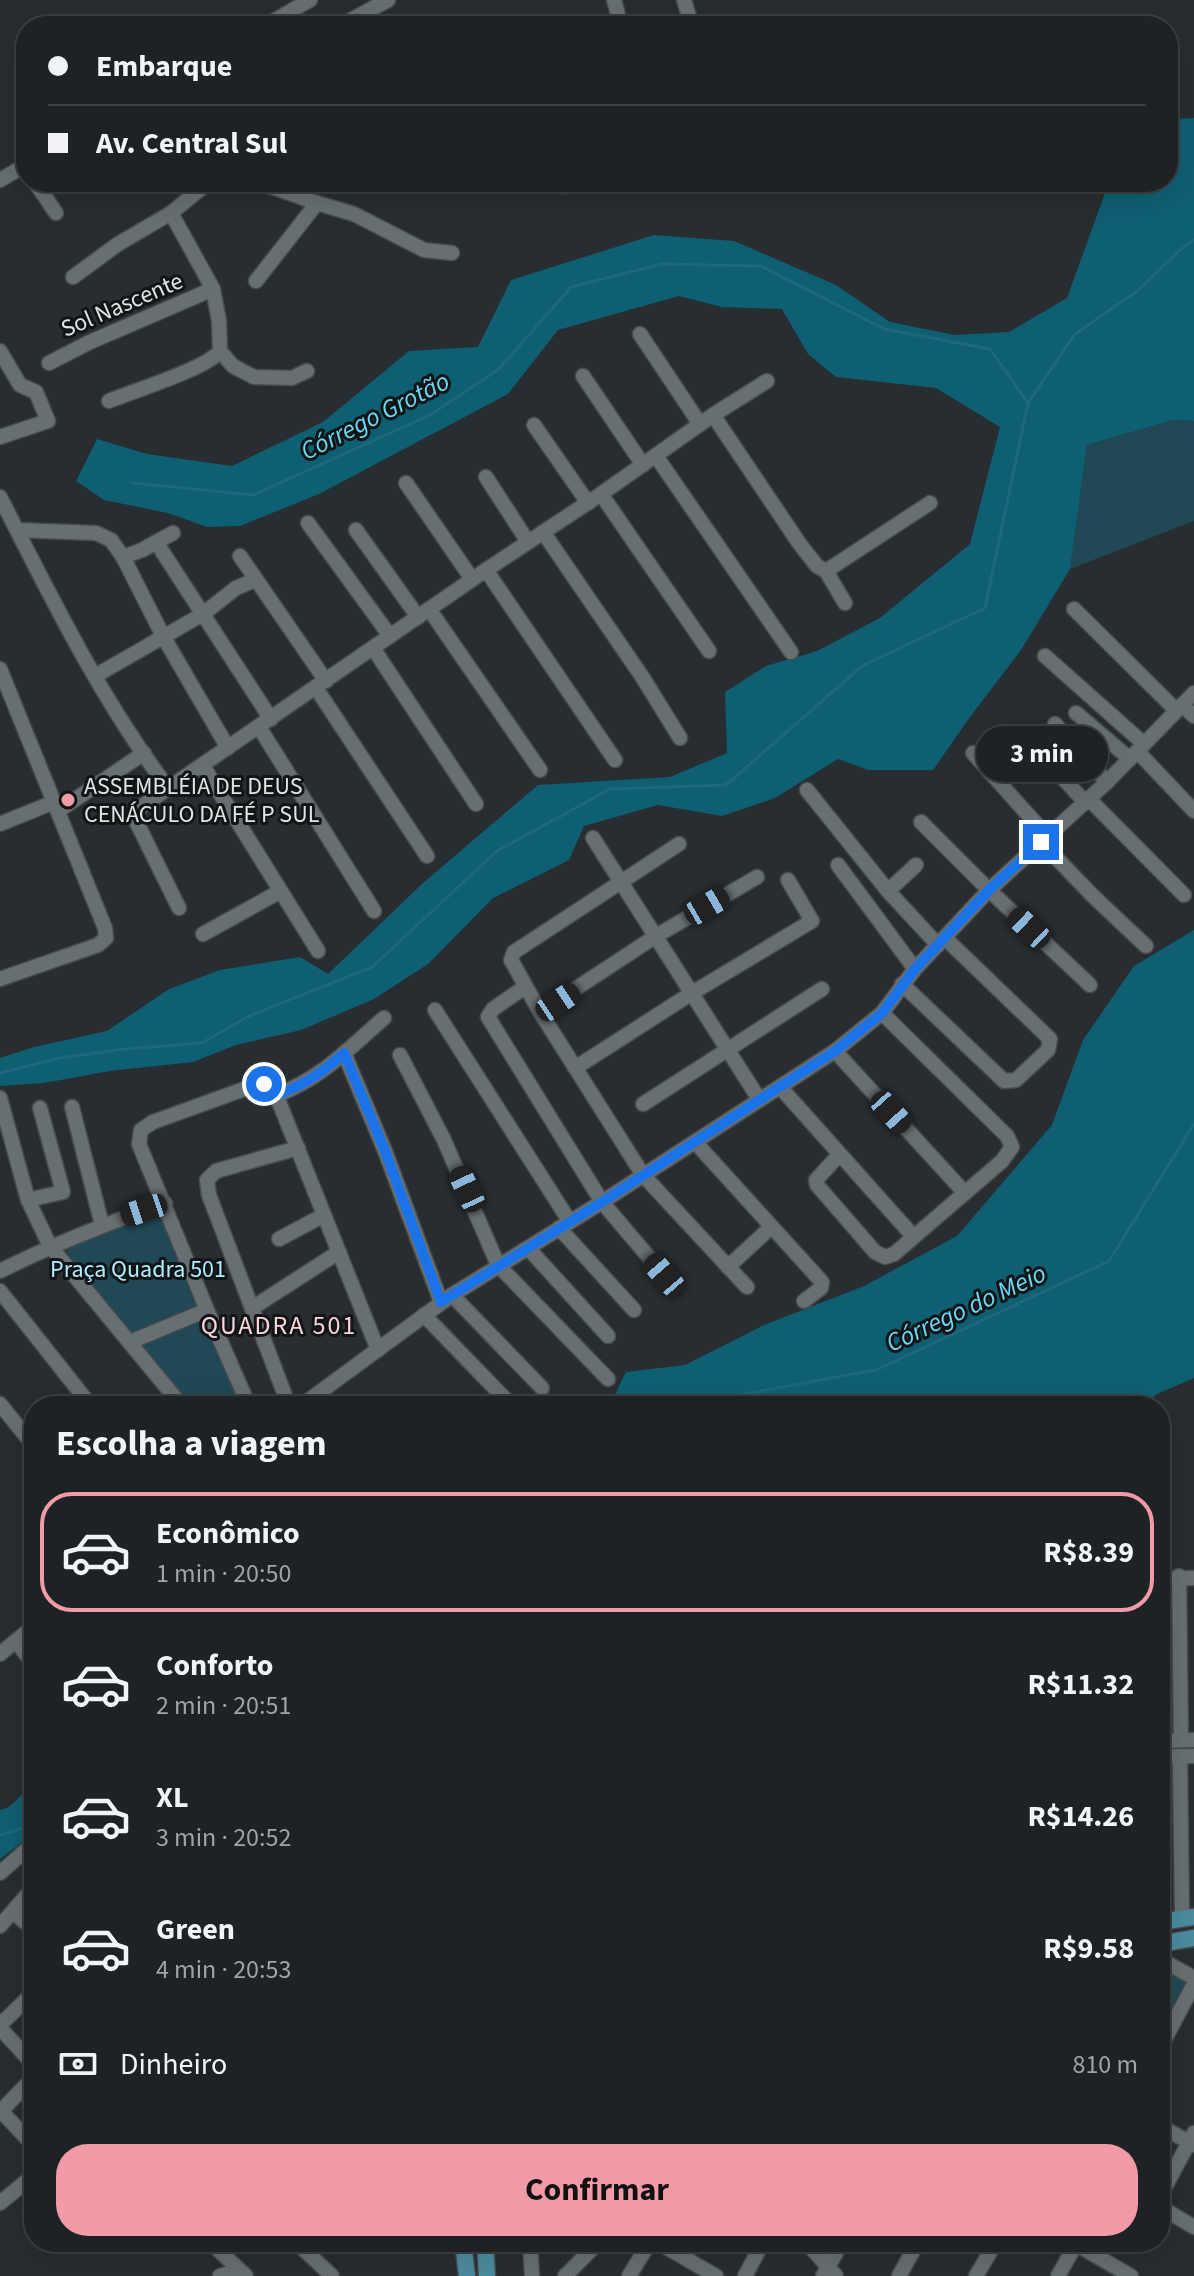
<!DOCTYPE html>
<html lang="pt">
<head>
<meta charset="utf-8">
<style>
  :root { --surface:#1d2224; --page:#2a2f31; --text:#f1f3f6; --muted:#a0a4a6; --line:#3b3f41; --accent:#f39aa8 }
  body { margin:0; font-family:"Source Sans 3",sans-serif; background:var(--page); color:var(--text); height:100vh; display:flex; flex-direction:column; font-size:30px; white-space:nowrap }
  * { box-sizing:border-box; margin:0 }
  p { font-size:26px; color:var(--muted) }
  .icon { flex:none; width:44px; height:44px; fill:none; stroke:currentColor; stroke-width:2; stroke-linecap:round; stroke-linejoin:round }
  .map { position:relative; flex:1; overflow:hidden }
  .panel { position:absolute; left:24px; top:1396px; width:1146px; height:856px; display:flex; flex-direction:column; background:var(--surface); border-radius:32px; box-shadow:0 8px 32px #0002,0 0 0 2px var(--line) }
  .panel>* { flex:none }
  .guide { position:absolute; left:16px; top:16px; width:1162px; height:176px; border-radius:32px; box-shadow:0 8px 32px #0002,0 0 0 2px var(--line); display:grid; align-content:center; height:176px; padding:0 32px; background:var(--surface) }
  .end { position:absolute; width:36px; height:36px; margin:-18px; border:10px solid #1a73e8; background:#fff; box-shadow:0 0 0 4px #fff }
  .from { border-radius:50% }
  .bubble { position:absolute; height:56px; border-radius:28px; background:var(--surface); box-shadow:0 8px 32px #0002,0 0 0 2px var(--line); font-size:26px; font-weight:700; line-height:56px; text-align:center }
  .car { position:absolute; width:24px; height:48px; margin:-24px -12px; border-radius:10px; box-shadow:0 0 6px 2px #0007; background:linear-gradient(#222 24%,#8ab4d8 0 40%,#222 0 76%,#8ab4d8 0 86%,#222 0) }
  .guide b { display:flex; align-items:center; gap:28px; height:76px; font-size:30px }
  .guide b+b { border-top:2px solid var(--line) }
  .guide i { width:20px; height:20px; background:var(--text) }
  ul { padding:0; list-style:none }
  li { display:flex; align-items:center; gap:24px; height:120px; margin:0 16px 12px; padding:0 16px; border:4px solid transparent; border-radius:32px }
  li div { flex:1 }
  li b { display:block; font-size:30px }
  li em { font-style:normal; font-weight:700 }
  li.active { border-color:var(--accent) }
  li>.icon { width:72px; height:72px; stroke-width:1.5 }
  h2 { padding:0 32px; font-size:36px; line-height:96px }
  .pay { display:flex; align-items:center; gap:20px; height:88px; padding:0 32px; font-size:30px }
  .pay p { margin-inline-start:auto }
  .cta { display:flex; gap:16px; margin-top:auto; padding:16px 32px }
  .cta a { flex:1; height:92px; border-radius:32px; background:var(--accent); color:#111; font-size:32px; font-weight:700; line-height:92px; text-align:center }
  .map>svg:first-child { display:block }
  .green { fill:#204955 }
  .forest { fill:#0f5f72 }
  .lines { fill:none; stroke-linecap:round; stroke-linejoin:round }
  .stream { stroke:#1d687c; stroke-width:3 }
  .minor-casing { stroke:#464b4d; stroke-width:17 }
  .major-casing { stroke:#464b4d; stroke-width:19 }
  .minor { stroke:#686f72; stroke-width:14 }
  .major { stroke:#4b8c9e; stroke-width:16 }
  .route { stroke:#1a73e8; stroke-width:10 }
  .poi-dot { fill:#f39aa8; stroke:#121516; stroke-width:3 }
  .labels { text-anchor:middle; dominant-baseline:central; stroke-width:6; stroke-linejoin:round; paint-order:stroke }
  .street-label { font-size:24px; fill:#dfe3e4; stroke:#121516 }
  .poi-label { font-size:24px; fill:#dfe3e4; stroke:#121516; text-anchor:start }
  .park-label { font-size:24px; fill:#b2ecff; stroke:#121516 }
  .water-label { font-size:26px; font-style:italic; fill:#6dd7f6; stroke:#121516 }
  .neighbourhood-label { font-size:26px; letter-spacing:2px; fill:#fad6db; stroke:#121516 }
</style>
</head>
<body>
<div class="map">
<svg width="1194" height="2276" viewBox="0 0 1194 2276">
  <rect width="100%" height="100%" fill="#272d30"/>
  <!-- green -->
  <g class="green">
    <polygon points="1173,420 1194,421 1194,521 1070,569 1087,445"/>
    <polygon points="156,1213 162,1213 242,1406 188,1406 67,1253 70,1244"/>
    <polygon points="1160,1965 1185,1979 1185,1986 1160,2029"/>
  </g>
  <!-- forest -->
  <g class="forest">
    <polygon points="1194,118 1194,421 1173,420 1087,445 1070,569 1021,650 970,717 933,770 868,770 838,759 775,798 722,816 658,805 584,826 569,860 493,898 428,964 374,999 301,1030 236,1045 193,1062 110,1071 44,1083 0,1086 0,1058 34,1047 107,1031 169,989 220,970 300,957 328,974 423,883 538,785 670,777 727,753 725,692 766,666 817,651 880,618 970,544 1000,427 936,388 836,377 808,354 782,309 722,307 679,296 558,330 508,394 319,494 240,526 207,527 168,513 104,500 76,481 97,439 147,454 232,466 323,422 409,351 478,347 511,280 654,235 734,241 836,285 890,322 955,335 1009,332 1067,298 1109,182 1168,182 1168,124 1174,119"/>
    <polygon points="1194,930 1194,1378 1155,1395 1146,1406 609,1406 626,1372 685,1365 764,1325 864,1286 957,1236 1052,1125 1083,1040 1134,966"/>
    <path d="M34,1787V1833L0,1859V1810C15,1808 20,1791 34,1787Z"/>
  </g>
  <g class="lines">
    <!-- stream -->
    <g class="stream">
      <polyline points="133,483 253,495 430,415 499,369 571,287 662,264 761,266 884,329 990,349 1028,403"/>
      <polyline points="0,1073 60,1058 125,1049 202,1043 249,1016 372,967 497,851 610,789 726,785 862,666 985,608 1028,403 1074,335 1137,291 1179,251 1194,240"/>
      <polyline points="678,1406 876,1370 1109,1261 1194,1124"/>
      <polyline points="0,1835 34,1825"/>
    </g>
    <defs>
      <g id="minor">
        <polyline points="614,0 621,26"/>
        <polyline points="684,0 692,26"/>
        <polyline points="265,26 310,0"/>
        <polyline points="340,26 388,0"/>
        <polyline points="0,180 26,165"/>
        <polyline points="35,182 56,213"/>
        <polyline points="258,182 317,203 354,214 424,250 452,253"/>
        <polyline points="564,186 578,182"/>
        <polyline points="171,213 213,289 219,321 220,351 233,366 254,377 292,378 307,371"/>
        <polyline points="73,277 118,244 171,213 209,182"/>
        <polyline points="256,281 317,203"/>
        <polyline points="640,334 700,424"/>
        <polyline points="0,351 20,385 36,392 48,421 0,437"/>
        <polyline points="49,363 90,342 213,289"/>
        <polyline points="583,376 643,465"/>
        <path d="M109,401C133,391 208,368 220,351"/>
        <polyline points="713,415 799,543 817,566 826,571 845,603"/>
        <polyline points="534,425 588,503"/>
        <polyline points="656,456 791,652"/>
        <polyline points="486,477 528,542"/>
        <polyline points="406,483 472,579"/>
        <polyline points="601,494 709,651"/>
        <path d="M0,497C51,597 100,698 168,788"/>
        <polyline points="308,523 390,636"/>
        <polyline points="17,530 96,533 111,540 123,557 163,636 228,748"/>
        <polyline points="356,530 418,617"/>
        <polyline points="543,532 643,678 680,738"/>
        <polyline points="156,542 271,719"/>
        <polyline points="240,556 326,681"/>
        <polyline points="123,557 142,550 173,533"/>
        <polyline points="486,570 615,760"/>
        <polyline points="826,571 930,503"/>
        <polyline points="429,609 540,770"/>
        <polyline points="1074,609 1176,710"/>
        <polyline points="373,648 476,804"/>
        <polyline points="1045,656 1144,744"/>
        <polyline points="0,669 105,928 106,938 98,945 0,979"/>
        <polyline points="95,676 203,614 236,588 255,580"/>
        <polyline points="316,688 427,856"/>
        <polyline points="1182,705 1194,716"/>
        <polyline points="1076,713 1130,759"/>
        <polyline points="1055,724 1107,782"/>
        <polyline points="259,727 374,911"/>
        <polyline points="1021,733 1085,802"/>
        <polyline points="1138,752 1194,811"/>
        <polyline points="973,753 1048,837"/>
        <polyline points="203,766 318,951"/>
        <polyline points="807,790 888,891 938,945"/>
        <polyline points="1088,798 1184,895"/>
        <polyline points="58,811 144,753"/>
        <polyline points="921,822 989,890 1090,985"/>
        <polyline points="0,824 54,802"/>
        <polyline points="593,838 759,1099"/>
        <polyline points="1041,842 1093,896 1146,946"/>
        <polyline points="679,844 514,952 511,960 540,1012 643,1175 747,1287"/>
        <polyline points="838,865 915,969"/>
        <polyline points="888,891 916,865"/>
        <polyline points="179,908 135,819 138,809 486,570 601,494 713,415 767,381"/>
        <polyline points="203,934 279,892"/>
        <polyline points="902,984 1004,1081 1016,1080 1048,1050 1050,1039 945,938"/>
        <polyline points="525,987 493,1009 488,1017 602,1202 664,1275"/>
        <polyline points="435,1010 570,1222"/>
        <polyline points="540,1012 656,936 757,877"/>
        <polyline points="835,1051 965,1193"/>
        <polyline points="344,1053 385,1151 441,1302"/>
        <polyline points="400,1055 444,1140 498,1265 608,1379"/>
        <polyline points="575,1068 692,993 812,921 788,880"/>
        <polyline points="780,1087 913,1236"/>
        <path d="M277,1095C322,1078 348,1049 384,1018"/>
        <polyline points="0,1098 28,1200 50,1246 182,1406"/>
        <polyline points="643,1104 822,989"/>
        <polyline points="72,1107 102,1225"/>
        <polyline points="695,1142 822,1282 821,1288 804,1301"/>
        <polyline points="839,1155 816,1180 817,1185 875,1252 885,1257 894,1254 1002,1161 1012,1147 1007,1136 882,1013"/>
        <polyline points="28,1200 63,1192 40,1108"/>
        <polyline points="559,1228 634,1310"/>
        <polyline points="279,1239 324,1215"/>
        <polyline points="528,1248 608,1336"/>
        <polyline points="728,1267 771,1227"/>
        <path d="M0,1271C54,1244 108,1223 165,1203"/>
        <polyline points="0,1291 91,1406"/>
        <polyline points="452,1295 542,1388"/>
        <polyline points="252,1308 339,1252"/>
        <polyline points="424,1315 512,1406"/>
        <polyline points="130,1342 207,1310"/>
        <polyline points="0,1404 34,1446"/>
        <polyline points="249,1406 207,1310 139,1144 141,1130 153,1122 258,1084 273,1087 378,1350"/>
        <polyline points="289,1406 209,1195 207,1180 216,1171 298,1148"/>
        <polyline points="301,1406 452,1295 602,1202 835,1051 882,1013 915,969 989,890 1107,782 1194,693"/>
        <polyline points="1179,1576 1181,1740"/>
        <polyline points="1160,1579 1194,1578"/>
        <polyline points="16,1641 34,1665"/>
        <polyline points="0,1654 34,1626"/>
        <polyline points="1160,1741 1194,1740"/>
        <polyline points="1180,1756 1182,1919"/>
        <polyline points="1160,1757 1194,1756"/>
        <polyline points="0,1873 34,1843"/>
        <polyline points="13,1912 34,1930"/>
        <polyline points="0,1926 34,1887"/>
        <polyline points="1160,1959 1194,1978"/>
        <polyline points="0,2025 34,1992"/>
        <polyline points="0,2028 34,2065"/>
        <polyline points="1160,2048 1194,1984"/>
        <polyline points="1,2111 34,2146"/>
        <polyline points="0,2112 34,2077"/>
        <polyline points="1160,2126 1194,2145"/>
        <polyline points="1160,2196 1194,2133"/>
        <polyline points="0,2203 34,2175"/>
        <polyline points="1160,2207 1194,2227"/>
        <polyline points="210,2242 246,2276"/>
        <polyline points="296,2242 332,2276"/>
        <polyline points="530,2242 532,2276"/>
        <polyline points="657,2242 716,2276"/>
        <polyline points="806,2242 836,2276"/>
        <polyline points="1072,2242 1131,2276"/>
        <polyline points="220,2276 239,2270"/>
        <polyline points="565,2276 599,2242"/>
        <polyline points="629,2276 650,2242"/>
        <polyline points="745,2276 763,2242"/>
        <polyline points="823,2276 842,2242"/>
        <polyline points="899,2276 918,2242"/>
        <polyline points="976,2276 996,2242"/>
        <polyline points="1058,2276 1076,2244"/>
      </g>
      <g id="major">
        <polyline points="1160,1922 1194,1917"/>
        <polyline points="1160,1944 1194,1938"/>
        <polyline points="463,2242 467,2276"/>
        <polyline points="485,2242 487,2276"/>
      </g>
    </defs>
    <!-- minor casing -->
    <use href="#minor" class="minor-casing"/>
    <!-- major casing -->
    <use href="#major" class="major-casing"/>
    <!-- minor -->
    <use href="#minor" class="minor"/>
    <!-- major -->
    <use href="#major" class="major"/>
  </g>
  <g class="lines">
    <!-- route -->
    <path class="route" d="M264,1084L273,1087L277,1095C304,1085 323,1072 344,1053L385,1151L441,1302L602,1202L835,1051L882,1013L915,969L989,890L1041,842"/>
  </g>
  <!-- markers -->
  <circle class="poi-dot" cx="68" cy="800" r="8"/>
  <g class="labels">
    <!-- street labels -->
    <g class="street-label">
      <text transform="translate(122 305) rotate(-23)">Sol Nascente</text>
    </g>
    <!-- poi labels -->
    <g class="poi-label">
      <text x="84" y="786">ASSEMBLÉIA DE DEUS<tspan x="84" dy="28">CENÁCULO DA FÉ P SUL</tspan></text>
    </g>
    <!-- park labels -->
    <g class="park-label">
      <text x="138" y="1269">Praça Quadra 501</text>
    </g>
    <!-- water labels -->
    <g class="water-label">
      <text transform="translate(375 416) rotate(-27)">Córrego Grotão</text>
      <text transform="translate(966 1308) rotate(-25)">Córrego do Meio</text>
    </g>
    <!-- neighbourhood labels -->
    <g class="neighbourhood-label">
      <text x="279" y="1325">QUADRA 501</text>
    </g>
  </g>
</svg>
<i class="end from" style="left:264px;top:1084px"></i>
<i class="end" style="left:1041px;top:842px"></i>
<div class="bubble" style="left:976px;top:726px;width:132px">3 min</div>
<i class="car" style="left:707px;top:906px;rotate:60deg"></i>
<i class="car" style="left:1029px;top:928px;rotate:313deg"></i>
<i class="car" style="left:558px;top:1002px;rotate:56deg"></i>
<i class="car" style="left:891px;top:1112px;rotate:138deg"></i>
<i class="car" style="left:467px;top:1189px;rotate:335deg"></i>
<i class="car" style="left:144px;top:1210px;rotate:252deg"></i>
<i class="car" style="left:664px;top:1275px;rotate:319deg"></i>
<div class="guide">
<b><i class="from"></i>Embarque</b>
<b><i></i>Av. Central Sul</b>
</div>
<section class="panel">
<h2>Escolha a viagem</h2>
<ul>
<li class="active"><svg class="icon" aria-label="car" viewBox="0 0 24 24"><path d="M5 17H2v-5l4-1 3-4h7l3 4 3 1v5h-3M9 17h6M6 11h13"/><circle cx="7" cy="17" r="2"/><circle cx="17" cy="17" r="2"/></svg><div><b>Econômico</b><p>1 min · 20:50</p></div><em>R$8.39</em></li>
<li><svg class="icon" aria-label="car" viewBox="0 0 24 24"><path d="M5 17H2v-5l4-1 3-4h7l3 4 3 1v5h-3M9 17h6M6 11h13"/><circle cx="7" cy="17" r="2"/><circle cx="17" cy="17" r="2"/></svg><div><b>Conforto</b><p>2 min · 20:51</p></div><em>R$11.32</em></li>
<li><svg class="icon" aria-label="car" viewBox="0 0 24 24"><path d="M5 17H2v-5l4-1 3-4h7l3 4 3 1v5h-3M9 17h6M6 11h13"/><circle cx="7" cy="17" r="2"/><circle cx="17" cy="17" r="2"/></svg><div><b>XL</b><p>3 min · 20:52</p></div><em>R$14.26</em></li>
<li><svg class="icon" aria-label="car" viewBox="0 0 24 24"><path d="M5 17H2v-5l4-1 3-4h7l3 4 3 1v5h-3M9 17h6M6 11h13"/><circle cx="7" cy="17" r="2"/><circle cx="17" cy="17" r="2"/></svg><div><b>Green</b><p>4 min · 20:53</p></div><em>R$9.58</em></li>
</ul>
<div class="pay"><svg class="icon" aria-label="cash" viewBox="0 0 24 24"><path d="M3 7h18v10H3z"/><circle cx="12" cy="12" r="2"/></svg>Dinheiro<p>810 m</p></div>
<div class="cta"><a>Confirmar</a></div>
</section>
</div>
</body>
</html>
